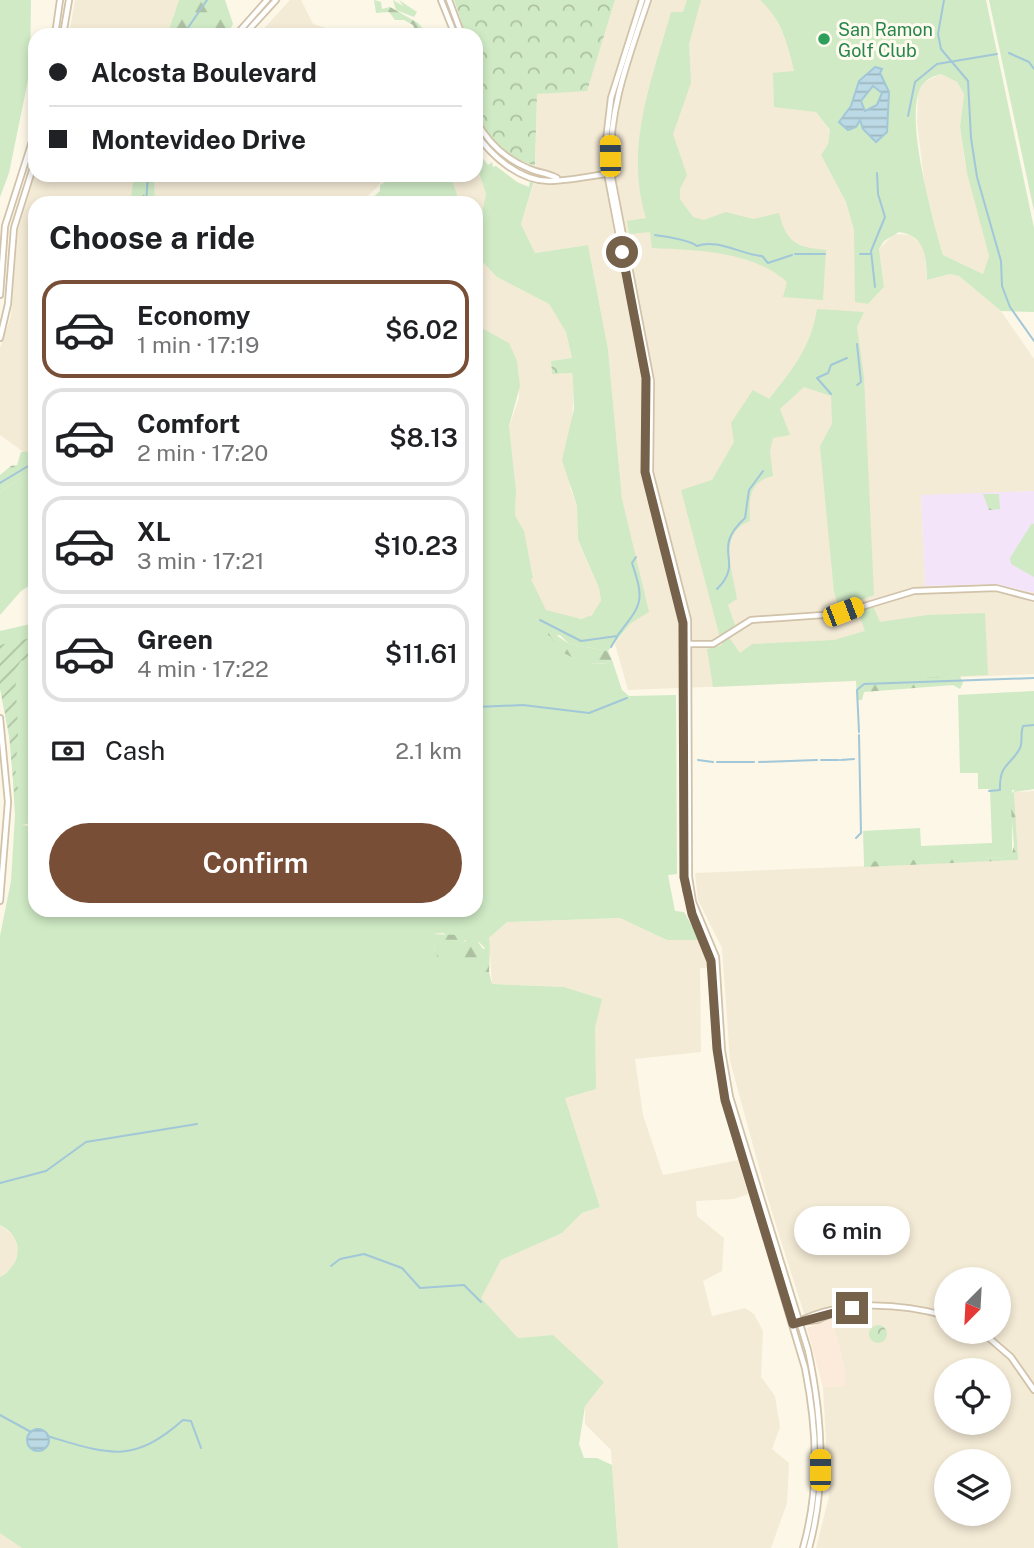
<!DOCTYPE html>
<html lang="en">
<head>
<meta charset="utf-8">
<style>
  :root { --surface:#fff; --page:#f2f2f2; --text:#202124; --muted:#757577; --line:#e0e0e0; --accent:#794e36 }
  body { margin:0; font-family:"Public Sans",sans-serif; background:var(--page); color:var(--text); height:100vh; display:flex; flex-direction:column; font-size:26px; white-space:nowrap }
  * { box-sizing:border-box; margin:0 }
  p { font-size:23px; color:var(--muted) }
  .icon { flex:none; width:38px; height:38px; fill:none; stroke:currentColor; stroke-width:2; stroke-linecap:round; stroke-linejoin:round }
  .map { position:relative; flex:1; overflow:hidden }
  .drawer { position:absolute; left:28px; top:196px; width:455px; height:721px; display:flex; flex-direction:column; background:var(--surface); border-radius:21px; box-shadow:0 4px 10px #0003 }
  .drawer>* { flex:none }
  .banner { position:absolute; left:28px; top:28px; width:455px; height:154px; border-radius:21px; box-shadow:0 4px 10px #0003; display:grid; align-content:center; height:154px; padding:0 21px; background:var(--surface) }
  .needle { width:46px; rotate:204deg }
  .tools { position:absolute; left:934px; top:1267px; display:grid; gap:14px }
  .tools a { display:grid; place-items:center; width:77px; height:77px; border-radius:50%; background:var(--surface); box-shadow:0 4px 10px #0003; font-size:35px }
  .end { position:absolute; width:32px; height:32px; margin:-16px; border:9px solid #76614b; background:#fff; box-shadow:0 0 0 4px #fff }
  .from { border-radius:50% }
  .bubble { position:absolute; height:49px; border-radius:24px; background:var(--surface); box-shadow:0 4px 10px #0003; font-size:23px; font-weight:600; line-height:49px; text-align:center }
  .car { position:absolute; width:21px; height:42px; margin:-21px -10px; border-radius:9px; box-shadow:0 0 5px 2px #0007; background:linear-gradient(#f5c518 24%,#345 0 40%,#f5c518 0 76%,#345 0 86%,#f5c518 0) }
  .banner b { display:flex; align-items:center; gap:24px; height:66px; font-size:26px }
  .banner b+b { border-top:2px solid var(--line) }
  .banner i { width:18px; height:18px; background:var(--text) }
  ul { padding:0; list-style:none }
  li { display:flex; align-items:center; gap:21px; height:98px; margin:0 14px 10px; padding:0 7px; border:4px solid var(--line); border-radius:21px }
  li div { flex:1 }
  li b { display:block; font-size:26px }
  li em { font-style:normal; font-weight:600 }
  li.on { border-color:var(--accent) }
  li>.icon { width:63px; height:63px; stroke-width:1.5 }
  h2 { padding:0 21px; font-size:32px; line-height:84px }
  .pay { display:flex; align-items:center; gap:18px; height:77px; padding:0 21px; font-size:26px }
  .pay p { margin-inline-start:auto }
  .action { display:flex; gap:14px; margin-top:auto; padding:14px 21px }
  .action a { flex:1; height:80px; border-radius:42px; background:var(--accent); color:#fff; font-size:28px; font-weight:600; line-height:80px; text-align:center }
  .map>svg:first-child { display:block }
  .residential { fill:#f4ebd6; fill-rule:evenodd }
  .commercial { fill:#fceadb }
  .education { fill:#f4e4f9 }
  .grass { fill:#cfeac5; fill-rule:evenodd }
  .forest { fill:url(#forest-firs) }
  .park { fill:url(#park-crowns) }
  .garden { fill:url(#garden-furrows) }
  .water { fill:url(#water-rules); stroke:#a2c7d8; stroke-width:2; fill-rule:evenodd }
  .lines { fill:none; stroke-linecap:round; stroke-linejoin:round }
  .stream { stroke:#a2c7d8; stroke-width:2 }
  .secondary-casing { stroke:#d1c2aa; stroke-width:8 }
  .secondary { stroke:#fff; stroke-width:4.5 }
  .route { stroke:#76614b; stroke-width:9 }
  .leisure-dot { fill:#2e9e5b; stroke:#fffbee; stroke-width:2.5 }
  .labels { text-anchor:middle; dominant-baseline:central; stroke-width:6; stroke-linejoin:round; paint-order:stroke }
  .leisure-label { font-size:18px; fill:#27864d; stroke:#fffbee; text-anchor:start }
</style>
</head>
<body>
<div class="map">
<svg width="1034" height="1548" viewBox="0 0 1034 1548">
  <defs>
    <pattern id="forest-firs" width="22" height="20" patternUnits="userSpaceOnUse" patternTransform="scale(1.75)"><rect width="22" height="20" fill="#cfeac5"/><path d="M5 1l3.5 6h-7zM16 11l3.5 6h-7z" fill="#adc1a2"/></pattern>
    <pattern id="park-crowns" width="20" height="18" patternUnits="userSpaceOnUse" patternTransform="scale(1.75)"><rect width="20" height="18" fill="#cfeac5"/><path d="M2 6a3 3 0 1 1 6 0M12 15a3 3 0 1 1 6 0" fill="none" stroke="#adc1a2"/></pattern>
    <pattern id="garden-furrows" width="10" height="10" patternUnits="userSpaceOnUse" patternTransform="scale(1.75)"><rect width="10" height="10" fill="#cfeac5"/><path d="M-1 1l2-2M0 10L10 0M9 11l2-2" fill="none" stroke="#adc1a2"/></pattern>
    <pattern id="water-rules" width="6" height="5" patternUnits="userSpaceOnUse" patternTransform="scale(1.75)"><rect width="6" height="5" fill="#bbdae6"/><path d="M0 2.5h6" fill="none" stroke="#9db4bc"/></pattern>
  </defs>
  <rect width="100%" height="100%" fill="#fcf7e7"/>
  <!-- residential -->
  <g class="residential">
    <polygon points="75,0 179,0 167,35 69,35"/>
    <polygon points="290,0 301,0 313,24 349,35 258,35"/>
    <polygon points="615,0 760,0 771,10 788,43 794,71 791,107 816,112 830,131 828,144 821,155 846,202 854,230 863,303 868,304 884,287 879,249 894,234 910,235 924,247 927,280 950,274 959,276 1001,311 1034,359 1034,491 921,496 925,586 995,584 1034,593 1034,674 628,690 615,644 631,623 622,499 608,349 588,245 535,253 521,224 535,180 537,94 587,90"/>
    <polygon points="941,74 957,82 964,94 960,127 965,162 989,256 983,274 943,255 925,187 917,123 918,94 924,82"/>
    <polygon points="476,164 486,194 497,277 549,304 566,331 572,358 551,361 552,374 574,373 570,488 577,506 578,541 599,588 601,601 599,608 587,618 573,619 546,610 530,579 533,577 522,527 515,515 516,490 509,427 519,398 519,373 508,343 476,325 476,203 456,203 457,194 450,175 476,175"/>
    <polygon points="35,174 134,175 130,203 35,203 35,451 25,453 0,435 0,348 11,316 18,230"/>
    <polygon points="154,175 396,175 382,182 361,203 155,203"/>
    <path d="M1034,791V1548H816L829,1497L823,1387L845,1386V1371L832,1320L808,1325L806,1320L766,1193L730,1061L722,948L698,900L695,873L1017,860L1014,792ZM947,1279H999V1332H947ZM947,1370H999V1423H947ZM947,1461H999V1514H947Z"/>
    <polygon points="620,918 667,940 700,940 703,945 708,968 700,968 701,1052 635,1059 643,1115 663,1175 739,1160 748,1194 734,1199 696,1201 697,1216 724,1238 722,1271 703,1281 712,1316 745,1308 754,1314 763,1331 761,1377 775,1396 780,1427 772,1449 789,1463 787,1503 771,1548 618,1548 611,1450 585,1424 585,1406 553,1335 518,1338 480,1298 501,1260 562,1233 582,1213 600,1207 565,1098 595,1076 595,1028 601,999 564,987 492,984 489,938 507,922"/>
    <polygon points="0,1225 15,1237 18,1252 13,1267 0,1277"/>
    <polygon points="0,1533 15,1541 22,1548 0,1548"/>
  </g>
  <!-- commercial -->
  <polygon class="commercial" points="832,1319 845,1371 845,1386 823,1387 807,1328"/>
  <!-- education -->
  <polygon class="education" points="1034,491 1034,593 995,584 925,586 921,495"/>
  <!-- grass -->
  <g class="grass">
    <polygon points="0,0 31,0 30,70 9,173 0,197"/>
    <polygon points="393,0 403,6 399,0 417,12 414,17 396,10"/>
    <path d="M687,0H701L689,44L691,83L673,134L687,175L680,189V199L693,217L704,220L726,212L753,219L779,213C787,244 797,247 826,250L823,300L783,297L787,282C753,251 696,250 652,248L650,232L629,234L627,221L646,218C624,147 652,80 671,12H683Z"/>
    <path d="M760,0H986L1034,228V312L1001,311L959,276L950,274L927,280C926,257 926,236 899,232L884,241L879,249L884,287L868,304L855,302L854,230L846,202L821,155L828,144L830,130L816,112L774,107L773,73L794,71C788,44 781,19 760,0ZM941,74L957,82L964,94L960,127L967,173L989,256L983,274L943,255C933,219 905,123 920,89C924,80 931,77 941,74Z"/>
    <polygon points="989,0 1034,0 1034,211"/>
    <path d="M482,152V157L488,165L492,162L493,167L496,166L517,182L529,187L530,180L534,181L521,224L535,253L588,245L608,349L622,499L649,612L631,623L608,651L569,644L560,635L548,636C564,648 590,674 612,660L622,690L629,696L676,695L677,874L668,875L675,911L684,912L700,940H667L620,918L507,922L489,938L490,947L486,949L479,942L465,940L462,944L443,933L432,934L433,939L438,940L434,944L437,957L445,952L468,962L475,970L489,972L492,984L564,987L602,999L595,1028L596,1089L565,1098L600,1207L582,1213L562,1233L501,1260L481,1298L518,1338L553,1335L604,1382L585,1406L579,1444L584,1458H597L612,1465L618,1548H22L0,1533V1277C23,1264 24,1237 0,1225V936L11,881L15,815L11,747L0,688V631L35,623V822L22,825L35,827V910H476V325L509,343L517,361L520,386L509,426L516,490L515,515L524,531L533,578L531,579L546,610L581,619L592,615L601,601L599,588L578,540L577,506L562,460L574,409L572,358L566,332L549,304L497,277L482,261L478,234L486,194L476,164V153Z"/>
    <polygon points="396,175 450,175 457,194 456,203 367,203 380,191 380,185"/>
    <path d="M817,309L864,312L857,327L864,377L874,595L839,608L834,592L820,446L832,424L831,396L804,387L780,409L790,435L773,438L770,452L773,476C748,482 749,499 750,521C717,533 733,572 737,599L728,605L735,625L726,633L740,653L752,644L834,640L865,631L858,612L873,606L880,622L927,615L985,613L988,675L713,687L707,649L722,645L681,490L712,480L734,442L731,423L753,390L769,399C793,369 811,347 817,309Z"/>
    <polygon points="35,468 35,582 21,591 0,615 0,492"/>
    <polygon points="1032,523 1034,524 1034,577 1011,564 1010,558"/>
    <polygon points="1034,691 1034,789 1012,790 1012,853 1006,857 864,863 863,831 920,828 921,846 992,843 990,789 978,789 978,773 960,773 958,695"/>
  </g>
  <!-- forest -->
  <g class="forest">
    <polygon points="179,0 225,0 233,24 227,35 167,35"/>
    <polygon points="374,0 381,2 382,9 390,7 418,23 428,34 416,32 413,25 404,20 395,20 389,12 376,13"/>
    <polygon points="134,175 154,175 155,203 130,203"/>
    <polygon points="35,451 35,468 0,492 0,475 11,466 17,465 21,452"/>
    <path d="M549,630L569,644L608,651L612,660C597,669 576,660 564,653C557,649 554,640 548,635Z"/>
    <polygon points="960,676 963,683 960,689 953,685 864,692 862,700 857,700 856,680"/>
    <polygon points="1016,789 1034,789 1014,792 1018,860 864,867 864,863 878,861 1006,857 1012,853 1014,846 1010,795"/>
    <polygon points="427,930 432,934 457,935 461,944 468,939 476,939 483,949 490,947 489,972 468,972 468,962 452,959 445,952 441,958 437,957 434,944 437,940 424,940"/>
  </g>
  <!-- park -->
  <g class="park">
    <path d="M454,0H615L587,91L537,94L535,166C466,142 476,95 476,35H466Z"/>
    <polygon points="572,358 574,373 552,374 551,361"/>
    <polygon points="983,494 999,494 1000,509 989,510"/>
    <circle cx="878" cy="1334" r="9"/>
  </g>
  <!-- garden -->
  <polygon class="garden" points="35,637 35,656 21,661 15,670 18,733 15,782 21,793 19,802 15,802 9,734 0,688 0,645"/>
  <!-- water -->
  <g class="water">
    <path d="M875,67L882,69L880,73L889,92L887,132L876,142L863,129L860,120L856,127L848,130L839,122L851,106L859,81ZM873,86L882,93L877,105L865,111L861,101Z"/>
    <circle cx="38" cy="1440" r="11"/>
  </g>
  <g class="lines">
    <!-- stream -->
    <g class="stream">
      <polyline points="944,0 938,34 941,49 968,81 971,138 977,177 1001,261 1002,286 1010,307 1034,341"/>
      <polyline points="183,35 207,0"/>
      <polyline points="1009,53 1029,62 1034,69"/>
      <polyline points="908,116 915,82 937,64 997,54"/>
      <polyline points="146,203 148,175"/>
      <path d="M655,235C667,237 688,239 697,246C717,238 742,255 762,256L768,263L792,255"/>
      <polyline points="795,254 825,254"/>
      <polyline points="860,254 870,254"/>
      <polyline points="875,287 871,251 885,217 878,194 877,173"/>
      <polyline points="857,385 861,382 857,344"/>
      <polyline points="831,394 817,378 828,373 831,365 847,358"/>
      <polyline points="0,483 35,462"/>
      <path d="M717,589C746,560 709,551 745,518L749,490L763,471"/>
      <path d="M540,620L581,641L617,636C642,604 645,602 632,563L636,557"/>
      <polyline points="611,647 617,637"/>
      <polyline points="476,707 523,705 589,713 627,698"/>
      <polyline points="859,732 857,690 864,684 1034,678"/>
      <polyline points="698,760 713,762"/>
      <polyline points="821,760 839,760"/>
      <polyline points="841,760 854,759"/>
      <polyline points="717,762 754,762"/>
      <polyline points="759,762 817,760"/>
      <path d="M989,791L1000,790C999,763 1011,766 1020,748C1023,742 1020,734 1023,726L1034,725"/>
      <polyline points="856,838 861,833 859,735"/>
      <polyline points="0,1183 46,1171 86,1142 197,1124"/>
      <polyline points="331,1266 340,1259 364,1254 402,1268 420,1288 464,1285 481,1302"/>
      <polyline points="0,1415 31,1432"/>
      <path d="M47,1436C108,1454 132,1465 183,1420L191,1421L201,1448"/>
    </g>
    <defs>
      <g id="secondary">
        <polyline points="441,0 455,35"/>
        <polyline points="449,0 462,35"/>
        <path d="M642,0L611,98L604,157L646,378L645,472L683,623L686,890L711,961L717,1049L725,1100L805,1368C817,1429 820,1488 803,1548"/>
        <path d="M648,0C629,57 607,112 611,173L651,381L650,472L688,620L689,877L693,902L716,957L722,1051L730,1097L808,1350C822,1415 827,1483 809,1548"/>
        <polyline points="55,35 60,0"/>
        <polyline points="63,35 69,0"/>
        <polyline points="236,35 267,0"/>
        <polyline points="244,35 276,0"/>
        <path d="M476,120C488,143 507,160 530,169C539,173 548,173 557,178"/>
        <path d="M476,133C491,156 520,181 549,181C569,181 594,175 615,173"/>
        <polyline points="0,295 5,226 35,132"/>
        <polyline points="0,338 8,304 14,228 35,161"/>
        <polyline points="688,644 713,644 751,620 838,614 914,591 996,588 1034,598"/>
        <polyline points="0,718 8,802 0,901"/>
        <path d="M798,1322C841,1299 900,1303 947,1316"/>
        <polyline points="800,1322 818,1320 837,1311"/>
        <polyline points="982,1332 1011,1357 1034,1390"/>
      </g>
    </defs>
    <!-- secondary casing -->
    <use href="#secondary" class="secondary-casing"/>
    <!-- secondary -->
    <use href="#secondary" class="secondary"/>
  </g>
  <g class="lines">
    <!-- route -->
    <polyline class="route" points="622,252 646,378 645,472 683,623 684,877 692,914 711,961 717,1049 725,1100 793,1324 852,1308"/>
  </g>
  <!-- markers -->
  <circle class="leisure-dot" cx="824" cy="39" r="7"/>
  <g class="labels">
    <!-- leisure labels -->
    <g class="leisure-label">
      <text x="838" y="29">San Ramon<tspan x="838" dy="21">Golf Club</tspan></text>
    </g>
  </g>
</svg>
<div class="tools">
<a><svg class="needle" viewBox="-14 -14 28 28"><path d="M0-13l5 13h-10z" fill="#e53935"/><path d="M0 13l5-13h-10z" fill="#757577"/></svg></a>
<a><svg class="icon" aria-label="locate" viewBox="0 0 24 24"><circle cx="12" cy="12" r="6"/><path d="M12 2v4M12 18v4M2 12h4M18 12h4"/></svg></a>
<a><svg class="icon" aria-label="layers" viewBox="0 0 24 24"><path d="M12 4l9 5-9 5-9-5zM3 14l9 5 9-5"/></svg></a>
</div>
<i class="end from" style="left:622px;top:252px"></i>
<i class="end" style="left:852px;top:1308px"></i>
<div class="bubble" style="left:794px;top:1206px;width:116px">6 min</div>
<i class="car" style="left:610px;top:156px;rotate:359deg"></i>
<i class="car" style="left:843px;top:612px;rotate:69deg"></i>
<i class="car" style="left:820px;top:1470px;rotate:0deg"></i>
<div class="banner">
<b><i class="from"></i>Alcosta Boulevard</b>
<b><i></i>Montevideo Drive</b>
</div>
<section class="drawer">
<h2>Choose a ride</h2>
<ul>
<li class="on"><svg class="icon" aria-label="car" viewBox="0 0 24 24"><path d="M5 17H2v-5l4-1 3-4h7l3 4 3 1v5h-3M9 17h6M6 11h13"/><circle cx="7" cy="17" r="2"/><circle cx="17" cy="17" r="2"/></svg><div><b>Economy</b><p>1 min · 17:19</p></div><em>$6.02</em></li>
<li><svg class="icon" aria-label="car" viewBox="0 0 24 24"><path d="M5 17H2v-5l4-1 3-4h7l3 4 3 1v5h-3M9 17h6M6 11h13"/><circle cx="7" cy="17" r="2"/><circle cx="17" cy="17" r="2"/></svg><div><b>Comfort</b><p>2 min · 17:20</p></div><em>$8.13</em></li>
<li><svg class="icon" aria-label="car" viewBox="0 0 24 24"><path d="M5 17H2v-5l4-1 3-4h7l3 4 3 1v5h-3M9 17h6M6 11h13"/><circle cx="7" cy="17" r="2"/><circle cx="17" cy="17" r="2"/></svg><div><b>XL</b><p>3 min · 17:21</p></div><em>$10.23</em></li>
<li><svg class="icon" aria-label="car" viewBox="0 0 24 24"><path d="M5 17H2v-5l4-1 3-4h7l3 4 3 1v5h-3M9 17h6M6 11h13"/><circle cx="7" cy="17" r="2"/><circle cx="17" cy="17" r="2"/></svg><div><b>Green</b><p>4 min · 17:22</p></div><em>$11.61</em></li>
</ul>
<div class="pay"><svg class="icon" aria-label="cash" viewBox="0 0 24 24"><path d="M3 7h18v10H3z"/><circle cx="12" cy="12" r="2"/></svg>Cash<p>2.1 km</p></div>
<div class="action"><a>Confirm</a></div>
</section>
</div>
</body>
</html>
